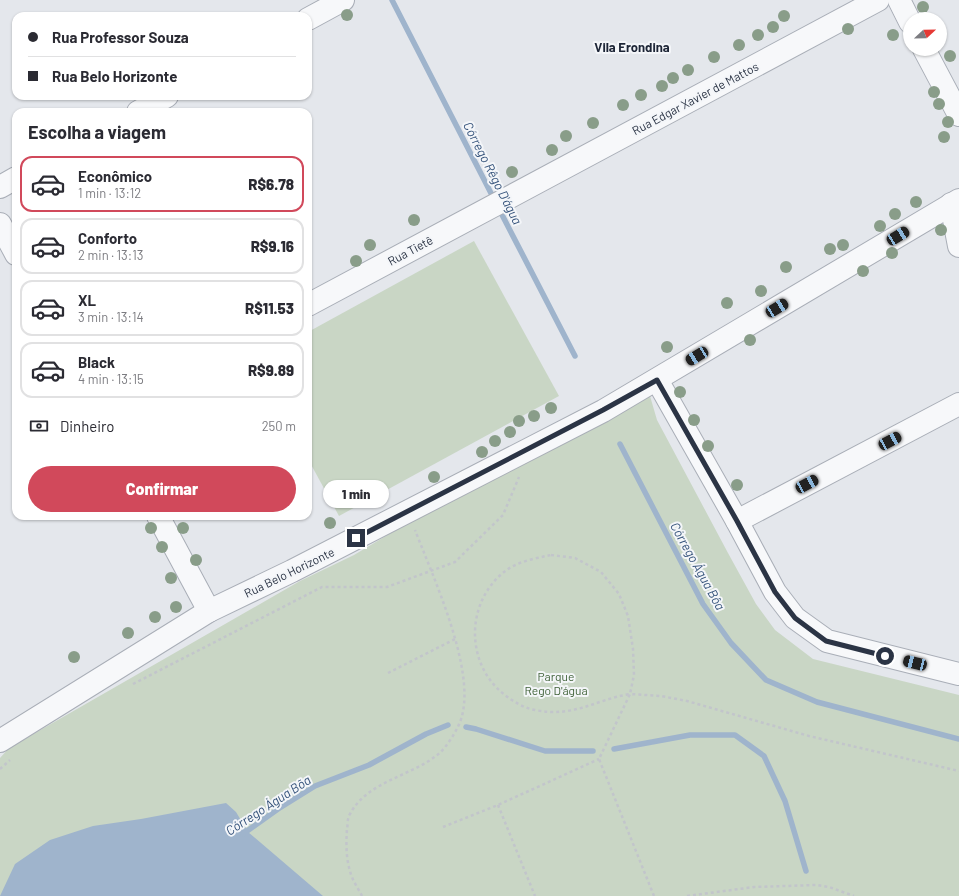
<!DOCTYPE html>
<html lang="pt">
<head>
<meta charset="utf-8">
<style>
  :root { --surface:#fff; --page:#f2f2f3; --text:#2b2b33; --muted:#7c7c81; --line:#e1e1e2; --accent:#d1495b }
  body { margin:0; font-family:Barlow,sans-serif; background:var(--page); color:var(--text); height:100vh; display:flex; flex-direction:column; font-size:15px; white-space:nowrap }
  * { box-sizing:border-box; margin:0 }
  p { font-size:13px; color:var(--muted) }
  .icon { flex:none; width:22px; height:22px; fill:none; stroke:currentColor; stroke-width:2; stroke-linecap:round; stroke-linejoin:round }
  .map { position:relative; flex:1; overflow:hidden }
  .details { position:absolute; left:12px; top:108px; width:300px; height:412px; display:flex; flex-direction:column; background:var(--surface); border-radius:12px; box-shadow:0 1px 3px #0004 }
  .details>* { flex:none }
  .guide { position:absolute; left:12px; top:12px; width:300px; height:88px; border-radius:12px; box-shadow:0 1px 3px #0004; display:grid; align-content:center; height:88px; padding:0 16px; background:var(--surface) }
  .needle { width:26px; rotate:68deg }
  .tools { position:absolute; left:903px; top:12px; display:grid; gap:8px }
  .tools a { display:grid; place-items:center; width:44px; height:44px; border-radius:50%; background:var(--surface); box-shadow:0 1px 3px #0004; font-size:20px }
  .end { position:absolute; width:18px; height:18px; margin:-9px; border:5px solid #2b3445; background:#fff; box-shadow:0 0 0 2px #fff }
  .from { border-radius:50% }
  .bubble { position:absolute; height:28px; border-radius:14px; background:var(--surface); box-shadow:0 1px 3px #0004; font-size:13px; font-weight:800; line-height:28px; text-align:center }
  .car { position:absolute; width:12px; height:24px; margin:-12px -6px; border-radius:5px; box-shadow:0 0 3px 1px #0007; background:linear-gradient(#222 24%,#8ab4d8 0 40%,#222 0 76%,#8ab4d8 0 86%,#222 0) }
  .guide b { display:flex; align-items:center; gap:14px; height:38px; font-size:15px }
  .guide b+b { border-top:1px solid var(--line) }
  .guide i { width:10px; height:10px; background:var(--text) }
  ul { padding:0; list-style:none }
  li { display:flex; align-items:center; gap:12px; height:56px; margin:0 8px 6px; padding:0 8px; border:2px solid var(--line); border-radius:12px }
  li div { flex:1 }
  li b { display:block; font-size:15px }
  li em { font-style:normal; font-weight:800 }
  li.selected { border-color:var(--accent) }
  li>.icon { width:36px; height:36px; stroke-width:1.5 }
  h2 { padding:0 16px; font-size:18px; line-height:48px }
  .pay { display:flex; align-items:center; gap:10px; height:44px; padding:0 16px; font-size:15px }
  .pay p { margin-inline-start:auto }
  .cta { display:flex; gap:8px; margin-top:auto; padding:8px 16px }
  .cta a { flex:1; height:46px; border-radius:24px; background:var(--accent); color:#fff; font-size:16px; font-weight:800; line-height:46px; text-align:center }
  .map>svg:first-child { display:block }
  .green { fill:#c9d6c5 }
  .water { fill:#9fb4cc }
  .lines { fill:none; stroke-linecap:round; stroke-linejoin:round }
  .stream { stroke:#9fb4cc; stroke-width:5.5 }
  .minor-casing { stroke:#a9aeb7; stroke-width:24 }
  .path { stroke:#c2c5cb; stroke-width:2.5; stroke-dasharray:3 3; stroke-linecap:butt }
  .minor { stroke:#f7f8fa; stroke-width:22 }
  .tree { fill:#899d89 }
  .route { stroke:#2b3445; stroke-width:5 }
  .labels { text-anchor:middle; dominant-baseline:central; stroke-width:4; stroke-linejoin:round; paint-order:stroke }
  .street-label { font-size:12px; fill:#2b3445; stroke:#f4f6f9 }
  .park-label { font-size:12px; fill:#3f6138; stroke:#f4f6f9 }
  .neighbourhood-label { font-size:13px; font-weight:bold; fill:#1d2536; stroke:#f4f6f9 }
  .water-label { font-size:13px; font-style:italic; fill:#34527a; stroke:#f4f6f9 }
</style>
</head>
<body>
<div class="map">
<svg width="959" height="896" viewBox="0 0 959 896">
  <rect width="100%" height="100%" fill="#e4e7ec"/>
  <!-- green -->
  <g class="green">
    <polygon points="474,241 559,396 339,516 308,459 308,332"/>
    <polygon points="650,396 657,420 728,553 756,604 775,630 813,659 959,695 959,896 0,896 0,758 9,748 300,581 354,555 515,459"/>
  </g>
  <!-- water -->
  <polygon class="water" points="226,803 236,812 248,832 323,896 0,896 15,864 50,840 93,826 141,819"/>
  <g class="lines">
    <!-- stream -->
    <g class="stream">
      <polyline points="392,0 495,201"/>
      <polyline points="499,209 575,356"/>
      <polyline points="620,444 703,604 731,643 766,680 817,702 959,739"/>
      <polyline points="466,727 476,729 545,751 593,751"/>
      <polyline points="614,749 690,735 735,735 764,756 785,801 806,871"/>
      <polyline points="243,834 278,809 315,786 369,765 426,734 448,725"/>
    </g>
    <defs>
      <g id="minor">
        <polyline points="899,0 910,22"/>
        <polyline points="308,19 343,0"/>
        <polyline points="924,49 959,115"/>
        <polyline points="138,112 167,96"/>
        <polyline points="0,187 16,178"/>
        <polyline points="951,204 959,246"/>
        <polyline points="0,224 16,254"/>
        <polyline points="308,305 878,0"/>
        <polyline points="657,380 737,521 775,592 795,618 827,641 959,674"/>
        <polyline points="158,516 209,611"/>
        <polyline points="737,521 959,404"/>
        <polyline points="0,741 209,611 292,571 603,411 959,200"/>
      </g>
    </defs>
    <!-- minor casing -->
    <use href="#minor" class="minor-casing"/>
    <!-- path -->
    <g class="path">
      <path d="M551,555L575,558L601,572L619,594L628,616L633,649L634,675L630,694C594,700 574,718 535,710C524,708 514,702 505,695C464,664 465,599 508,569C520,561 537,558 551,555Z"/>
      <polyline points="388,673 455,639"/>
      <polyline points="133,684 322,587 387,587 455,562 503,515 519,477"/>
      <polyline points="0,769 10,760"/>
      <polyline points="498,805 535,896"/>
      <polyline points="443,827 498,805 599,759"/>
      <path d="M362,896C358,888 352,880 350,871C346,858 346,843 347,829C348,825 347,818 350,814C367,782 408,777 436,756C446,749 459,728 462,716C475,667 433,577 415,530"/>
      <polyline points="654,896 599,759 630,694 661,696 687,701 809,736 959,771"/>
      <polyline points="687,896 754,887 816,885 829,887 854,896"/>
    </g>
    <!-- minor -->
    <use href="#minor" class="minor"/>
  </g>
  <!-- trees -->
  <g class="tree">
    <circle cx="923" cy="7" r="6"/>
    <circle cx="347" cy="15" r="6"/>
    <circle cx="784" cy="16" r="6"/>
    <circle cx="773" cy="27" r="6"/>
    <circle cx="848" cy="29" r="6"/>
    <circle cx="758" cy="35" r="6"/>
    <circle cx="893" cy="35" r="6"/>
    <circle cx="739" cy="45" r="6"/>
    <circle cx="950" cy="56" r="6"/>
    <circle cx="714" cy="57" r="6"/>
    <circle cx="688" cy="70" r="6"/>
    <circle cx="673" cy="78" r="6"/>
    <circle cx="662" cy="86" r="6"/>
    <circle cx="934" cy="92" r="6"/>
    <circle cx="641" cy="95" r="6"/>
    <circle cx="939" cy="104" r="6"/>
    <circle cx="623" cy="105" r="6"/>
    <circle cx="948" cy="122" r="6"/>
    <circle cx="593" cy="123" r="6"/>
    <circle cx="566" cy="136" r="6"/>
    <circle cx="944" cy="137" r="6"/>
    <circle cx="552" cy="150" r="6"/>
    <circle cx="512" cy="172" r="6"/>
    <circle cx="916" cy="202" r="6"/>
    <circle cx="895" cy="214" r="6"/>
    <circle cx="414" cy="220" r="6"/>
    <circle cx="880" cy="226" r="6"/>
    <circle cx="941" cy="230" r="6"/>
    <circle cx="370" cy="245" r="6"/>
    <circle cx="843" cy="245" r="6"/>
    <circle cx="830" cy="249" r="6"/>
    <circle cx="892" cy="253" r="6"/>
    <circle cx="356" cy="261" r="6"/>
    <circle cx="786" cy="267" r="6"/>
    <circle cx="863" cy="271" r="6"/>
    <circle cx="761" cy="291" r="6"/>
    <circle cx="727" cy="303" r="6"/>
    <circle cx="750" cy="340" r="6"/>
    <circle cx="667" cy="347" r="6"/>
    <circle cx="680" cy="392" r="6"/>
    <circle cx="551" cy="408" r="6"/>
    <circle cx="534" cy="416" r="6"/>
    <circle cx="694" cy="420" r="6"/>
    <circle cx="519" cy="421" r="6"/>
    <circle cx="510" cy="432" r="6"/>
    <circle cx="495" cy="441" r="6"/>
    <circle cx="708" cy="446" r="6"/>
    <circle cx="482" cy="452" r="6"/>
    <circle cx="434" cy="477" r="6"/>
    <circle cx="737" cy="485" r="6"/>
    <circle cx="330" cy="523" r="6"/>
    <circle cx="151" cy="528" r="6"/>
    <circle cx="183" cy="528" r="6"/>
    <circle cx="162" cy="547" r="6"/>
    <circle cx="196" cy="560" r="6"/>
    <circle cx="171" cy="578" r="6"/>
    <circle cx="176" cy="607" r="6"/>
    <circle cx="155" cy="617" r="6"/>
    <circle cx="128" cy="633" r="6"/>
    <circle cx="74" cy="657" r="6"/>
  </g>
  <g class="lines">
    <!-- route -->
    <polyline class="route" points="356,538 603,410 657,380 737,521 775,592 795,618 826,641 885,656"/>
  </g>
  <g class="labels">
    <!-- street labels -->
    <g class="street-label">
      <text transform="translate(695 98) rotate(-28)">Rua Edgar Xavier de Mattos</text>
      <text transform="translate(410 250) rotate(-28)">Rua Tietê</text>
      <text transform="translate(289 572) rotate(-26)">Rua Belo Horizonte</text>
    </g>
    <!-- park labels -->
    <g class="park-label">
      <text x="556" y="676">Parque<tspan x="556" dy="14">Rego D'água</tspan></text>
    </g>
    <!-- neighbourhood labels -->
    <g class="neighbourhood-label">
      <text x="632" y="47">Vila Erondina</text>
    </g>
    <!-- water labels -->
    <g class="water-label">
      <text transform="translate(493 173) rotate(63)">Córrego Rêgo D'água</text>
      <text transform="translate(698 566) rotate(61)">Córrego Água Bôa</text>
      <text transform="translate(268 805) rotate(-33)">Córrego Água Bõa</text>
    </g>
  </g>
</svg>
<div class="tools">
<a><svg class="needle" viewBox="-14 -14 28 28"><path d="M0-13l5 13h-10z" fill="#e53935"/><path d="M0 13l5-13h-10z" fill="#7c7c81"/></svg></a>
</div>
<i class="end from" style="left:885px;top:656px"></i>
<i class="end" style="left:356px;top:538px"></i>
<div class="bubble" style="left:323px;top:480px;width:66px">1 min</div>
<i class="car" style="left:898px;top:236px;rotate:59deg"></i>
<i class="car" style="left:777px;top:308px;rotate:59deg"></i>
<i class="car" style="left:697px;top:356px;rotate:239deg"></i>
<i class="car" style="left:890px;top:441px;rotate:62deg"></i>
<i class="car" style="left:807px;top:484px;rotate:62deg"></i>
<i class="car" style="left:915px;top:663px;rotate:284deg"></i>
<div class="guide">
<b><i class="from"></i>Rua Professor Souza</b>
<b><i></i>Rua Belo Horizonte</b>
</div>
<section class="details">
<h2>Escolha a viagem</h2>
<ul>
<li class="selected"><svg class="icon" aria-label="car" viewBox="0 0 24 24"><path d="M5 17H2v-5l4-1 3-4h7l3 4 3 1v5h-3M9 17h6M6 11h13"/><circle cx="7" cy="17" r="2"/><circle cx="17" cy="17" r="2"/></svg><div><b>Econômico</b><p>1 min · 13:12</p></div><em>R$6.78</em></li>
<li><svg class="icon" aria-label="car" viewBox="0 0 24 24"><path d="M5 17H2v-5l4-1 3-4h7l3 4 3 1v5h-3M9 17h6M6 11h13"/><circle cx="7" cy="17" r="2"/><circle cx="17" cy="17" r="2"/></svg><div><b>Conforto</b><p>2 min · 13:13</p></div><em>R$9.16</em></li>
<li><svg class="icon" aria-label="car" viewBox="0 0 24 24"><path d="M5 17H2v-5l4-1 3-4h7l3 4 3 1v5h-3M9 17h6M6 11h13"/><circle cx="7" cy="17" r="2"/><circle cx="17" cy="17" r="2"/></svg><div><b>XL</b><p>3 min · 13:14</p></div><em>R$11.53</em></li>
<li><svg class="icon" aria-label="car" viewBox="0 0 24 24"><path d="M5 17H2v-5l4-1 3-4h7l3 4 3 1v5h-3M9 17h6M6 11h13"/><circle cx="7" cy="17" r="2"/><circle cx="17" cy="17" r="2"/></svg><div><b>Black</b><p>4 min · 13:15</p></div><em>R$9.89</em></li>
</ul>
<div class="pay"><svg class="icon" aria-label="cash" viewBox="0 0 24 24"><path d="M3 7h18v10H3z"/><circle cx="12" cy="12" r="2"/></svg>Dinheiro<p>250 m</p></div>
<div class="cta"><a>Confirmar</a></div>
</section>
</div>
</body>
</html>
